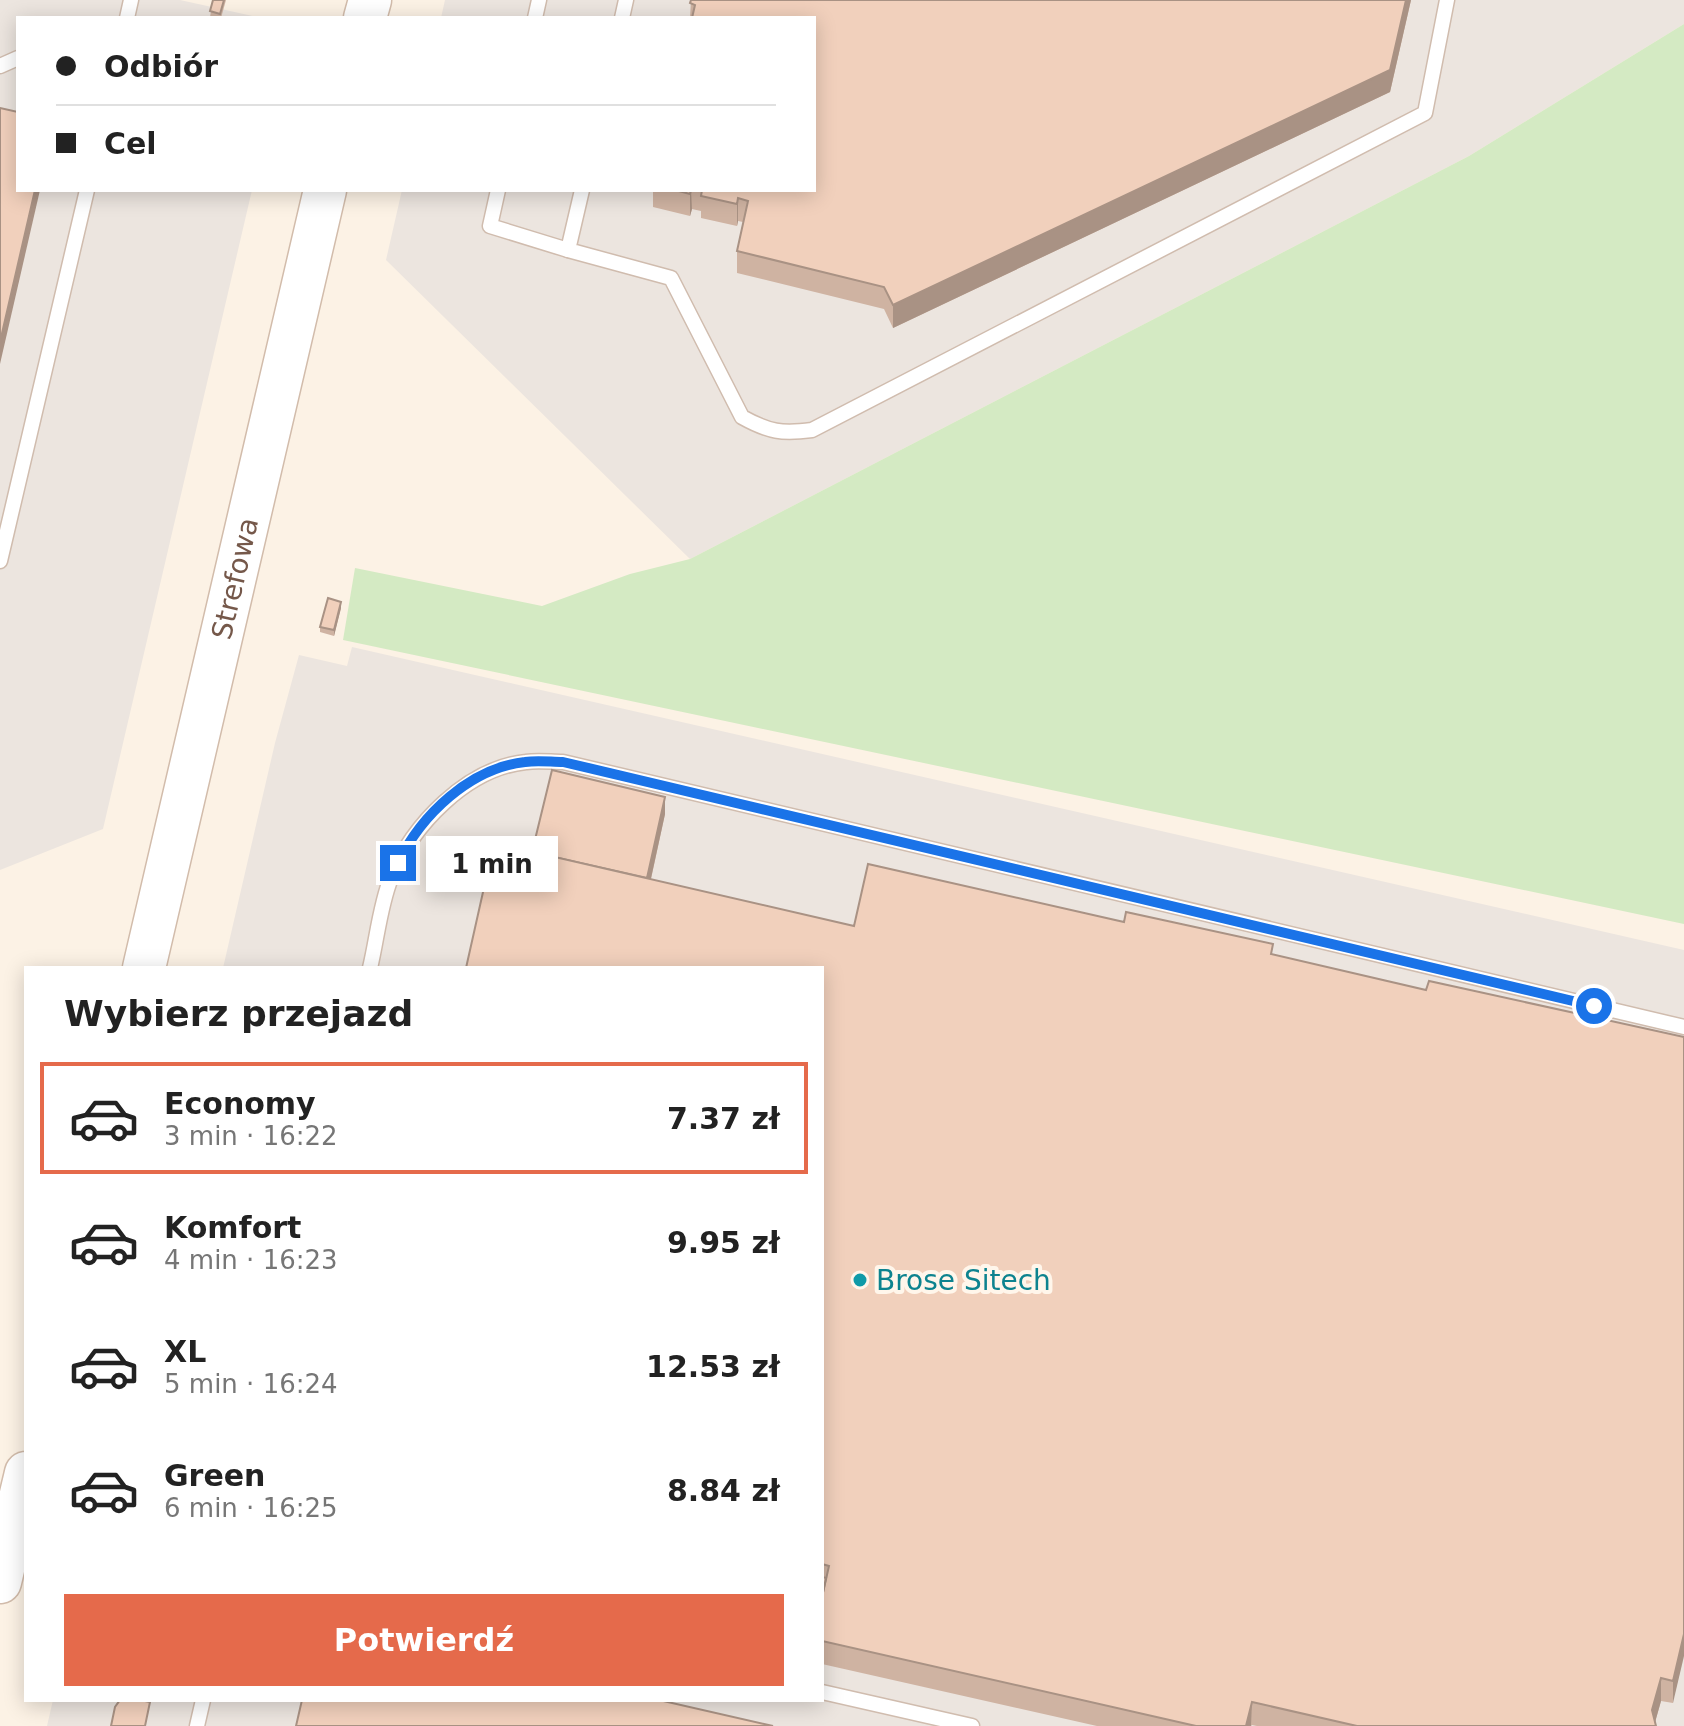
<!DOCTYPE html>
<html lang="pl">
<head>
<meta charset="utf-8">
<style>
  :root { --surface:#fff; --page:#f6f6f6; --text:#222; --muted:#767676; --line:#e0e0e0; --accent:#e56a4b }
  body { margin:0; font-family:"DejaVu Sans",sans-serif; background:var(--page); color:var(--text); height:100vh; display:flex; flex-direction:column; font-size:30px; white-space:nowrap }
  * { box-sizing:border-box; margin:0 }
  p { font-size:26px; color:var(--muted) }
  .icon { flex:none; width:44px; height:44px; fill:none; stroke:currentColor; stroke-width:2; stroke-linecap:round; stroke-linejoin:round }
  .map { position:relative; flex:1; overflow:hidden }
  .sheet { position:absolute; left:24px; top:966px; width:800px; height:736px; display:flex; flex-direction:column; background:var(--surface); border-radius:0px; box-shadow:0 4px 20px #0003 }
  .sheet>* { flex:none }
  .guide { position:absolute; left:16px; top:16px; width:800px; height:176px; border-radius:0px; box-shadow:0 4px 20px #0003; display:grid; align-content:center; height:176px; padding:0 40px; background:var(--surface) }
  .end { position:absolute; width:36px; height:36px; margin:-18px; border:10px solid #1a73e8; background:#fff; box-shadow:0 0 0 4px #fff }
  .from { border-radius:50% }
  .bubble { position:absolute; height:56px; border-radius:0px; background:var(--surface); box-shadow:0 4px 20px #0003; font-size:26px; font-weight:700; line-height:56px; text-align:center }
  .guide b { display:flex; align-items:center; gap:28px; height:76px; font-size:30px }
  .guide b+b { border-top:2px solid var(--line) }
  .guide i { width:20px; height:20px; background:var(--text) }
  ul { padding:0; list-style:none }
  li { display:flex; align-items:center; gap:24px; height:112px; margin:0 16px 12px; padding:0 24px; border:4px solid transparent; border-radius:0px }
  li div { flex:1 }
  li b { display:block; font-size:30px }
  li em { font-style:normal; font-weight:700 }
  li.active { border-color:var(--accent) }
  li>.icon { width:72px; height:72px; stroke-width:1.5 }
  h2 { padding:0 40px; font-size:36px; line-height:96px }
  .cta { display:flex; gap:16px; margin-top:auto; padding:16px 40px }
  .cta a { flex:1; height:92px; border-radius:0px; background:var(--accent); color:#fff; font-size:32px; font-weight:700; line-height:92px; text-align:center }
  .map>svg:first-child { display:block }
  .industrial { fill:#ece5df }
  .green { fill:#d4eac3 }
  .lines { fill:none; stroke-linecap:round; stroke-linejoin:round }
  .lane-casing { stroke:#d0bcae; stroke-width:17 }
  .secondary-casing { stroke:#d2bcab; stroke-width:45 }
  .lane { stroke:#fff; stroke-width:14 }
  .secondary { stroke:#fff; stroke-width:42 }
  .wall { fill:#cfb3a2 }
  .shaded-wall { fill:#a99284 }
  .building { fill:#f1d0bc; stroke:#a99284; stroke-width:2 }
  .route { stroke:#1a73e8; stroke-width:10 }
  .culture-dot { fill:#0f9aa8; stroke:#fff6eb; stroke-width:3 }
  .labels { text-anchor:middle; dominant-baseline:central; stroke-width:8; stroke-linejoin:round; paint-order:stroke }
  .street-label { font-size:28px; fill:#75584a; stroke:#fff6eb }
  .culture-label { font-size:28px; fill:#0d838f; stroke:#fff6eb; text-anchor:start }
</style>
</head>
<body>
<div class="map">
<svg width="1684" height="1726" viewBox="0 0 1684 1726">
  <rect width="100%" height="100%" fill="#fcf2e5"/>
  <!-- industrial -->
  <g class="industrial">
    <polygon points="0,0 180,0 262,18 18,18 18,190 252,190 103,829 0,870"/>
    <polygon points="445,0 1684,0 1684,24 1469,156 690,559 386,260 402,190 814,190 814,18 441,18"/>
    <polygon points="352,647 1684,950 1684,1726 47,1726 53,1700 822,1700 822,968 223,968 275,743 299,655 347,666"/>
  </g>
  <!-- green -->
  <polygon class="green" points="1684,24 1684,924 343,640 355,568 542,606 630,574 690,559 1469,156"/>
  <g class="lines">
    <defs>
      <g id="lane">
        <polyline points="127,18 131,0"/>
        <polyline points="535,18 539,0"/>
        <polyline points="622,18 626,0"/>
        <polyline points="0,66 18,58"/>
        <polyline points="498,190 490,226 568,250"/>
        <path d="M582,190L568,250L671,278L742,417C769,432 782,434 812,430L1425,113L1447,0"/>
        <polyline points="0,561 87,190"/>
        <path d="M370,968C377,939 380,905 391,878C412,825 467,768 526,762C538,760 551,762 563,762L1684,1027"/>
        <polyline points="822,1692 972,1726"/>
        <polyline points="197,1726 203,1700"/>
      </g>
      <g id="secondary">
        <polyline points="365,18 370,0"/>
        <path id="s1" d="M144,968L325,190"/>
        <polyline points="0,1582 26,1473"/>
      </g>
    </defs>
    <!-- lane casing -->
    <use href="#lane" class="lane-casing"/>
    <!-- secondary casing -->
    <use href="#secondary" class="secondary-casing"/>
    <!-- lane -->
    <use href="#lane" class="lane"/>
    <!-- secondary -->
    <use href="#secondary" class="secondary"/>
  </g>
  <!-- wall -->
  <g class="wall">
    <polygon points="213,0 226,0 221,18 210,17"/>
    <polygon points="691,0 1411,0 1390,92 893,328 884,309 737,273 737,251 743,222 738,221 737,226 701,218 701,211 692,209 690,216 653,207 653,190 814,190 814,18 690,18"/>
    <polygon points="341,608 334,636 320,632 320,627"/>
    <polygon points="665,814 651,879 854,926 1273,955 1426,990 1684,1037 1673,1703 1661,1701 1655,1722 1656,1726 1257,1726 1252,1725 1251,1726 1097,1726 822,1664 822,968 532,852"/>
  </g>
  <!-- shaded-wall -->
  <g class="shaded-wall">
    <polygon points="1406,0 1411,0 1390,92 893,328 893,305"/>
    <polygon points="35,190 40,190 0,364 0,342"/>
    <polygon points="691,190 692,209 690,216 690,194"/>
    <polygon points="738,198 738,221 737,226 737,204"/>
    <polygon points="341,602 341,608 334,636 334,630"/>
    <polygon points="665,797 665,814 646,901 646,883"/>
    <polygon points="1684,1634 1684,1656 1673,1703 1673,1681"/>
    <polygon points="1661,1678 1661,1701 1654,1726 1652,1710"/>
    <polygon points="1252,1702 1251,1726 1246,1726"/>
  </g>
  <!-- building -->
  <g class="building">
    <polygon points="213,0 224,0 220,14 210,11"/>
    <polygon points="691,0 1406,0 1390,70 893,305 884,287 737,251 748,201 738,198 737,204 701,196 702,190 814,190 814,18 692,18 695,5 690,3"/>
    <polygon points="0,108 18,112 18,190 35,190 0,342"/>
    <polygon points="675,190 691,190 690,194"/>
    <polygon points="328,598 341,602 334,630 320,627"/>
    <polygon points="552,770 665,797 647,878 532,852"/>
    <polygon points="494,843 854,926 868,864 1124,922 1126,912 1273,944 1271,954 1426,990 1429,981 1684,1037 1684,1634 1673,1681 1661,1678 1652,1710 1656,1726 1357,1726 1252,1702 1246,1726 1196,1726 822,1641 822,1597 829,1566 822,1564 822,968 466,968"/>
    <polygon points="822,1577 826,1578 822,1597"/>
    <polygon points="120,1700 140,1700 150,1702 145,1726 111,1726 115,1707"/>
    <polygon points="302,1700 659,1700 773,1726 296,1726"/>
  </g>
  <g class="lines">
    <!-- route -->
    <path class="route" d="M398,863C421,815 470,768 525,762C538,760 551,762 563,762L1594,1006"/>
  </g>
  <!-- markers -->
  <circle class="culture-dot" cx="860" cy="1280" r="8"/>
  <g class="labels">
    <!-- street labels -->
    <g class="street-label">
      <text stroke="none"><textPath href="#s1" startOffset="400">Strefowa</textPath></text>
    </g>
    <!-- culture labels -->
    <g class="culture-label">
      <text x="876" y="1280">Brose Sitech</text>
    </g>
  </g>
</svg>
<i class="end from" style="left:1594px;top:1006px"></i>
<i class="end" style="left:398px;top:863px"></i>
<div class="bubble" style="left:426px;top:836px;width:132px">1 min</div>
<div class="guide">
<b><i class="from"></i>Odbiór</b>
<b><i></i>Cel</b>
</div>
<section class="sheet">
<h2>Wybierz przejazd</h2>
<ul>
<li class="active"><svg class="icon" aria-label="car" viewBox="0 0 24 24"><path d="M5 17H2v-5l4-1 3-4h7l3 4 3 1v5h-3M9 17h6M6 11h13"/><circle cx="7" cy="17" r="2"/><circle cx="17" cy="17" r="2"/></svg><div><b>Economy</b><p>3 min · 16:22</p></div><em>7.37 zł</em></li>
<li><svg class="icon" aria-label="car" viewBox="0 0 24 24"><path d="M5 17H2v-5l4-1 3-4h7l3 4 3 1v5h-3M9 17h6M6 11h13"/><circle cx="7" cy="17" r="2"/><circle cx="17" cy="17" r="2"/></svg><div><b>Komfort</b><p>4 min · 16:23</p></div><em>9.95 zł</em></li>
<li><svg class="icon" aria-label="car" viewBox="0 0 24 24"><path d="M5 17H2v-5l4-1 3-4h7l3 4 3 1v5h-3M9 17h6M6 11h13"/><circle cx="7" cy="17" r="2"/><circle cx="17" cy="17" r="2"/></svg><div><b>XL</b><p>5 min · 16:24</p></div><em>12.53 zł</em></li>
<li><svg class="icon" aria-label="car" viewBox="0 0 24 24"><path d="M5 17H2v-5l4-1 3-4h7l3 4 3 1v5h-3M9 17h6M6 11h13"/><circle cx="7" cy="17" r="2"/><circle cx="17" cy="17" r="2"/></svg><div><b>Green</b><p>6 min · 16:25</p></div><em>8.84 zł</em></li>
</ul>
<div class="cta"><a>Potwierdź</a></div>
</section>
</div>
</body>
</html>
